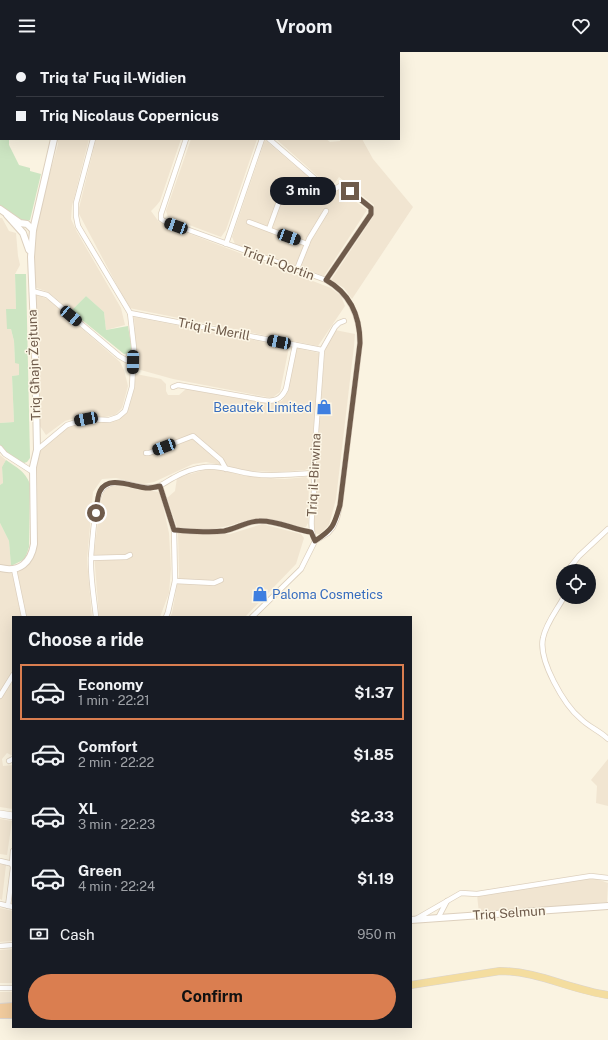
<!DOCTYPE html>
<html lang="en">
<head>
<meta charset="utf-8">
<style>
  :root { --surface:#171b24; --page:#20242c; --text:#f1f3f6; --muted:#9ea1a6; --line:#363941; --accent:#da7e50 }
  body { margin:0; font-family:"Public Sans",sans-serif; background:var(--page); color:var(--text); height:100vh; display:flex; flex-direction:column; font-size:15px; white-space:nowrap }
  * { box-sizing:border-box; margin:0 }
  p { font-size:13px; color:var(--muted) }
  .icon { flex:none; width:22px; height:22px; fill:none; stroke:currentColor; stroke-width:2; stroke-linecap:round; stroke-linejoin:round }
  .map { position:relative; flex:1; overflow:hidden }
  .drawer { position:absolute; left:12px; top:564px; width:400px; height:412px; display:flex; flex-direction:column; background:var(--surface); border-radius:0px; box-shadow:0 4px 16px #0002 }
  .drawer>* { flex:none }
  .hud { position:absolute; left:0px; top:0px; width:400px; height:88px; box-shadow:0 4px 16px #0002; display:grid; align-content:center; height:88px; padding:0 16px; background:var(--surface) }
  .fabs { position:absolute; left:556px; top:512px; display:grid; gap:8px }
  .fabs a { display:grid; place-items:center; width:40px; height:40px; border-radius:50%; background:var(--surface); box-shadow:0 4px 16px #0002; font-size:20px }
  .end { position:absolute; width:18px; height:18px; margin:-9px; border:5px solid #6f5b4b; background:#fff; box-shadow:0 0 0 2px #fff }
  .from { border-radius:50% }
  .bubble { position:absolute; height:28px; border-radius:14px; background:var(--surface); box-shadow:0 4px 16px #0002; font-size:13px; font-weight:700; line-height:28px; text-align:center }
  .car { position:absolute; width:12px; height:24px; margin:-12px -6px; border-radius:5px; box-shadow:0 0 3px 1px #0007; background:linear-gradient(#222 24%,#8ab4d8 0 40%,#222 0 76%,#8ab4d8 0 86%,#222 0) }
  .hud b { display:flex; align-items:center; gap:14px; height:38px; font-size:15px }
  .hud b+b { border-top:1px solid var(--line) }
  .hud i { width:10px; height:10px; background:var(--text) }
  ul { padding:0; list-style:none }
  li { display:flex; align-items:center; gap:12px; height:56px; margin:0 8px 6px; padding:0 8px; border:2px solid transparent; border-radius:0px }
  li div { flex:1 }
  li b { display:block; font-size:15px }
  li em { font-style:normal; font-weight:700 }
  li.on { border-color:var(--accent) }
  li>.icon { width:36px; height:36px; stroke-width:1.5 }
  h2 { padding:0 16px; font-size:18px; line-height:48px }
  .pay { display:flex; align-items:center; gap:10px; height:44px; padding:0 16px; font-size:15px }
  .pay p { margin-inline-start:auto }
  .button { display:flex; gap:8px; margin-top:auto; padding:8px 16px }
  .button a { flex:1; height:46px; border-radius:24px; background:var(--accent); color:#111; font-size:16px; font-weight:700; line-height:46px; text-align:center }
  header { display:flex; justify-content:space-between; align-items:center; height:52px; padding:0 16px; background:var(--surface); font-size:18px; font-weight:700 }
  .map>svg:first-child { display:block }
  .residential { fill:#f1e5d1 }
  .green { fill:#cce5c2 }
  .lines { fill:none; stroke-linecap:round; stroke-linejoin:round }
  .minor-casing { stroke:#ddd0be; stroke-width:6 }
  .tertiary-casing { stroke:#ddd0be; stroke-width:8 }
  .secondary-casing { stroke:#decfba; stroke-width:8 }
  .primary-casing { stroke:#dad4d0; stroke-width:8 }
  .trunk-casing { stroke:#dad4d0; stroke-width:10 }
  .minor { stroke:#fff; stroke-width:4.5 }
  .tertiary { stroke:#fff; stroke-width:6 }
  .secondary { stroke:#fff; stroke-width:7 }
  .primary { stroke:#f4dd9f; stroke-width:7 }
  .trunk { stroke:#f2cc9e; stroke-width:8 }
  .route { stroke:#6f5b4b; stroke-width:5 }
  .labels { text-anchor:middle; dominant-baseline:central; stroke-width:3; stroke-linejoin:round; paint-order:stroke }
  .street-label { font-size:13px; fill:#6f5b4b; stroke:#fdf7e7 }
  .shop-label { font-size:13px; fill:#366cbe; stroke:#fdf7e7; text-anchor:end }
</style>
</head>
<body>
<header><svg class="icon" aria-label="menu" viewBox="0 0 24 24"><path d="M4 6h16M4 12h16M4 18h16"/></svg>Vroom<svg class="icon" aria-label="heart" viewBox="0 0 24 24"><path d="M12 20l-8-8c-3-5 5-10 8-4 3-6 11-1 8 4z"/></svg></header>
<div class="map">
<svg width="608" height="988" viewBox="0 0 608 988">
  <rect width="100%" height="100%" fill="#faf3e1"/>
  <!-- residential -->
  <g class="residential">
    <polygon points="119,0 329,0 119,1"/>
    <polygon points="58,87 89,87 72,154 71,167 77,180 121,256 125,273 106,278 104,260 86,244 71,259 48,240 34,235 33,205 35,175 58,92"/>
    <polygon points="96,87 181,87 160,149 156,154 151,159 159,170 331,236 341,244 345,254 318,294 129,256 78,160"/>
    <polygon points="191,87 257,87 226,178 221,185 168,165 166,159"/>
    <polygon points="276,87 326,87 330,90 340,89 341,87 362,87 373,107 413,155 352,247 344,236 331,228 373,165 374,153 339,125 331,136"/>
    <polygon points="265,88 332,145 339,137 367,158 324,224 235,192 232,185"/>
    <polygon points="0,166 2,166 9,179 16,181 18,204 20,213 15,222 16,257 7,257 7,277 11,277 14,289 15,311 19,311 19,323 12,324 14,370 0,371"/>
    <polygon points="35,242 49,248 120,310 124,318 128,334 122,356 115,363 104,365 81,364 65,369 46,383 40,374 40,303"/>
    <polygon points="134,265 289,295 280,340 272,346 267,345 173,327 137,317"/>
    <polygon points="335,278 355,282 354,294 336,447 329,473 320,482 317,482 314,479 313,474 315,421 325,297"/>
    <polygon points="296,296 319,301 311,411 309,416 305,418 278,420 249,419 206,410 193,412 154,430 144,432 116,426 102,427 93,440 87,508 92,565 13,565 13,704 7,701 2,707 3,714 13,713 13,757 0,755 0,518 8,521 17,518 29,511 34,503 38,487 37,413 39,400 66,375 80,370 95,369 111,370 126,360 129,355 134,337 136,322 161,327 166,332 166,339 168,343 179,343 186,337 271,352 282,349 288,340"/>
    <polygon points="0,403 6,408 2,415 3,431 0,433"/>
    <polygon points="216,417 256,425 285,427 306,425 309,428 308,471 306,475 302,476 270,467 262,466 248,468 228,474 206,478 177,475 167,446 175,439 177,426 204,418"/>
    <polygon points="116,434 160,440 169,481 171,517 169,541 160,565 99,564 94,502 100,452 104,440 108,436"/>
    <polygon points="0,471 9,489 11,514 0,513"/>
    <polygon points="262,472 301,482 304,486 296,512 245,565 170,565 172,561 179,523 178,481 230,482"/>
    <polygon points="608,707 608,754 596,751 597,734 591,728"/>
    <polygon points="0,767 12,769 7,803 0,802"/>
    <polygon points="0,812 6,813 2,848 0,847"/>
    <polygon points="594,826 608,831 607,850 479,861 477,843"/>
    <polygon points="0,856 13,859 12,889 0,890"/>
    <polygon points="13,897 13,931 0,931 0,898"/>
    <polygon points="0,940 13,940 13,951 0,952"/>
  </g>
  <!-- green -->
  <g class="green">
    <path d="M0,48L1,87H9V93L19,113L30,116V119L41,122L30,168C19,174 8,160 0,153Z"/>
    <polygon points="15,222 26,222 30,406 27,410 24,411 9,403 0,393 0,371 14,370 12,324 19,323 19,312 15,311 14,289 11,277 7,277 6,257 16,257"/>
    <polygon points="86,244 104,260 106,278 128,274 132,298 130,301 124,302 71,259"/>
    <path d="M6,408C16,415 25,419 30,432L29,495L25,507L11,514L9,489L0,471V433L3,431L2,415Z"/>
  </g>
  <g class="lines">
    <defs>
      <g id="minor">
        <polyline points="76,1 76,0"/>
        <polyline points="117,1 117,0"/>
        <path d="M186,87L161,162V167L164,169L326,228C350,242 360,264 360,291L340,453L337,466L333,475L328,481L315,489L301,517L252,565"/>
        <polyline points="269,87 328,138 331,139 340,134 345,135 371,156 371,162 326,228"/>
        <polyline points="249,170 307,192"/>
        <polyline points="269,177 281,144"/>
        <polyline points="226,192 262,87"/>
        <polyline points="297,217 309,187 326,159"/>
        <polyline points="32,239 47,243 119,304 126,308 133,310"/>
        <polyline points="130,261 322,298"/>
        <path d="M173,335L178,333L263,348C274,350 281,348 286,337L295,293"/>
        <polyline points="0,396 5,402 33,420"/>
        <polyline points="37,398 67,373 86,367 109,368 118,365 125,359 132,335 134,296 130,261 78,174 76,164 76,151 93,87"/>
        <polyline points="146,401 149,401 193,384 221,408 226,417"/>
        <polyline points="160,434 174,478 175,529 168,560 166,565"/>
        <path d="M174,478C190,479 207,481 224,479C236,477 247,469 259,469C277,468 294,478 311,480"/>
        <path d="M315,489C306,471 318,442 313,421L322,298L335,275L339,271L344,269"/>
        <polyline points="91,506 126,505 130,503"/>
        <polyline points="14,517 24,565"/>
        <polyline points="567,519 579,504 608,477"/>
        <polyline points="175,529 214,531 221,528"/>
        <path d="M564,545C557,558 546,571 543,586C538,608 564,653 581,667C589,675 600,679 608,687"/>
        <path d="M96,565C94,545 90,524 91,505C92,492 95,448 101,439C103,436 106,433 110,432C124,427 140,438 155,435C162,434 167,429 173,426C182,421 194,416 205,415C220,413 237,420 252,422C272,425 293,422 313,421"/>
        <polyline points="0,644 13,623"/>
        <polyline points="9,709 13,707"/>
        <polyline points="13,799 12,812 13,815"/>
        <polyline points="0,809 13,812"/>
        <polyline points="0,852 13,855"/>
        <polyline points="8,854 13,816"/>
        <polyline points="438,866 447,849"/>
        <polyline points="416,867 461,841 477,842 591,824 608,826"/>
        <polyline points="0,894 13,893"/>
        <polyline points="0,936 13,936"/>
      </g>
      <g id="tertiary">
        <polyline points="49,0 50,1"/>
        <polyline points="0,157 20,171 27,172 33,178"/>
        <polyline points="7,163 23,181 29,198"/>
        <path d="M0,516C20,521 31,510 34,492L33,415L37,398L35,299L31,205L33,178L54,87"/>
        <polyline points="411,868 608,854"/>
      </g>
      <polyline id="secondary" points="0,762 13,764"/>
      <path id="primary" d="M411,933L500,919C538,919 571,938 608,943"/>
      <g id="trunk">
        <polyline points="0,956 13,955"/>
        <polyline points="0,962 13,962"/>
      </g>
    </defs>
    <!-- minor casing -->
    <use href="#minor" class="minor-casing"/>
    <!-- tertiary casing -->
    <use href="#tertiary" class="tertiary-casing"/>
    <!-- secondary casing -->
    <use href="#secondary" class="secondary-casing"/>
    <!-- primary casing -->
    <use href="#primary" class="primary-casing"/>
    <!-- trunk casing -->
    <use href="#trunk" class="trunk-casing"/>
    <!-- minor -->
    <use href="#minor" class="minor"/>
    <!-- tertiary -->
    <use href="#tertiary" class="tertiary"/>
    <!-- secondary -->
    <use href="#secondary" class="secondary"/>
    <!-- primary -->
    <use href="#primary" class="primary"/>
    <!-- trunk -->
    <use href="#trunk" class="trunk"/>
  </g>
  <g class="lines">
    <!-- route -->
    <path class="route" d="M96,461C97,455 97,445 100,439C109,422 134,436 148,436C152,436 156,435 160,434L174,478C190,479 207,481 224,479C236,477 247,469 259,469C277,468 294,478 311,480L315,489C333,477 334,474 340,453L360,291C360,264 351,242 326,228L371,162V156L350,139"/>
  </g>
  <!-- icons -->
  <defs>
    <symbol id="shop-bare" viewBox="-9 -9 18 18"><path d="M-5-2.5h2.3a2.7 3.5 0 0 1 5.4 0H5L5.5 6h-11ZM-1.5-2.5h3a1.5 2.3 0 0 0-3 0Z" fill="#3f7fe0" stroke="#fdf7e7" stroke-width="2.5" paint-order="stroke"/></symbol>
  </defs>
  <g fill-rule="evenodd">
    <use href="#shop-bare" x="313" y="344" width="22" height="22"/>
    <use href="#shop-bare" x="249" y="531" width="22" height="22"/>
  </g>
  <g class="labels">
    <!-- street labels -->
    <g class="street-label">
      <text transform="translate(278 211) rotate(20)">Triq il-Qortin</text>
      <text transform="translate(214 277) rotate(11)">Triq il-Merill</text>
      <text transform="translate(34 313) rotate(-92)">Triq Għajn Żejtuna</text>
      <text transform="translate(314 423) rotate(-87)">Triq il-Birwina</text>
      <text transform="translate(509 861) rotate(-4)">Triq Selmun</text>
    </g>
    <!-- shop labels -->
    <g class="shop-label">
      <text x="312" y="355">Beautek Limited</text>
      <text x="272" y="542" text-anchor="start">Paloma Cosmetics</text>
    </g>
  </g>
</svg>
<div class="fabs">
<a><svg class="icon" aria-label="locate" viewBox="0 0 24 24"><circle cx="12" cy="12" r="6"/><path d="M12 2v4M12 18v4M2 12h4M18 12h4"/></svg></a>
</div>
<i class="end from" style="left:96px;top:461px"></i>
<i class="end" style="left:350px;top:139px"></i>
<div class="bubble" style="left:270px;top:125px;width:66px">3 min</div>
<i class="car" style="left:176px;top:174px;rotate:290deg"></i>
<i class="car" style="left:289px;top:185px;rotate:110deg"></i>
<i class="car" style="left:71px;top:264px;rotate:130deg"></i>
<i class="car" style="left:279px;top:290px;rotate:281deg"></i>
<i class="car" style="left:133px;top:310px;rotate:181deg"></i>
<i class="car" style="left:86px;top:367px;rotate:259deg"></i>
<i class="car" style="left:164px;top:395px;rotate:249deg"></i>
<div class="hud">
<b><i class="from"></i>Triq ta' Fuq il-Widien</b>
<b><i></i>Triq Nicolaus Copernicus</b>
</div>
<section class="drawer">
<h2>Choose a ride</h2>
<ul>
<li class="on"><svg class="icon" aria-label="car" viewBox="0 0 24 24"><path d="M5 17H2v-5l4-1 3-4h7l3 4 3 1v5h-3M9 17h6M6 11h13"/><circle cx="7" cy="17" r="2"/><circle cx="17" cy="17" r="2"/></svg><div><b>Economy</b><p>1 min · 22:21</p></div><em>$1.37</em></li>
<li><svg class="icon" aria-label="car" viewBox="0 0 24 24"><path d="M5 17H2v-5l4-1 3-4h7l3 4 3 1v5h-3M9 17h6M6 11h13"/><circle cx="7" cy="17" r="2"/><circle cx="17" cy="17" r="2"/></svg><div><b>Comfort</b><p>2 min · 22:22</p></div><em>$1.85</em></li>
<li><svg class="icon" aria-label="car" viewBox="0 0 24 24"><path d="M5 17H2v-5l4-1 3-4h7l3 4 3 1v5h-3M9 17h6M6 11h13"/><circle cx="7" cy="17" r="2"/><circle cx="17" cy="17" r="2"/></svg><div><b>XL</b><p>3 min · 22:23</p></div><em>$2.33</em></li>
<li><svg class="icon" aria-label="car" viewBox="0 0 24 24"><path d="M5 17H2v-5l4-1 3-4h7l3 4 3 1v5h-3M9 17h6M6 11h13"/><circle cx="7" cy="17" r="2"/><circle cx="17" cy="17" r="2"/></svg><div><b>Green</b><p>4 min · 22:24</p></div><em>$1.19</em></li>
</ul>
<div class="pay"><svg class="icon" aria-label="cash" viewBox="0 0 24 24"><path d="M3 7h18v10H3z"/><circle cx="12" cy="12" r="2"/></svg>Cash<p>950 m</p></div>
<div class="button"><a>Confirm</a></div>
</section>
</div>
</body>
</html>
